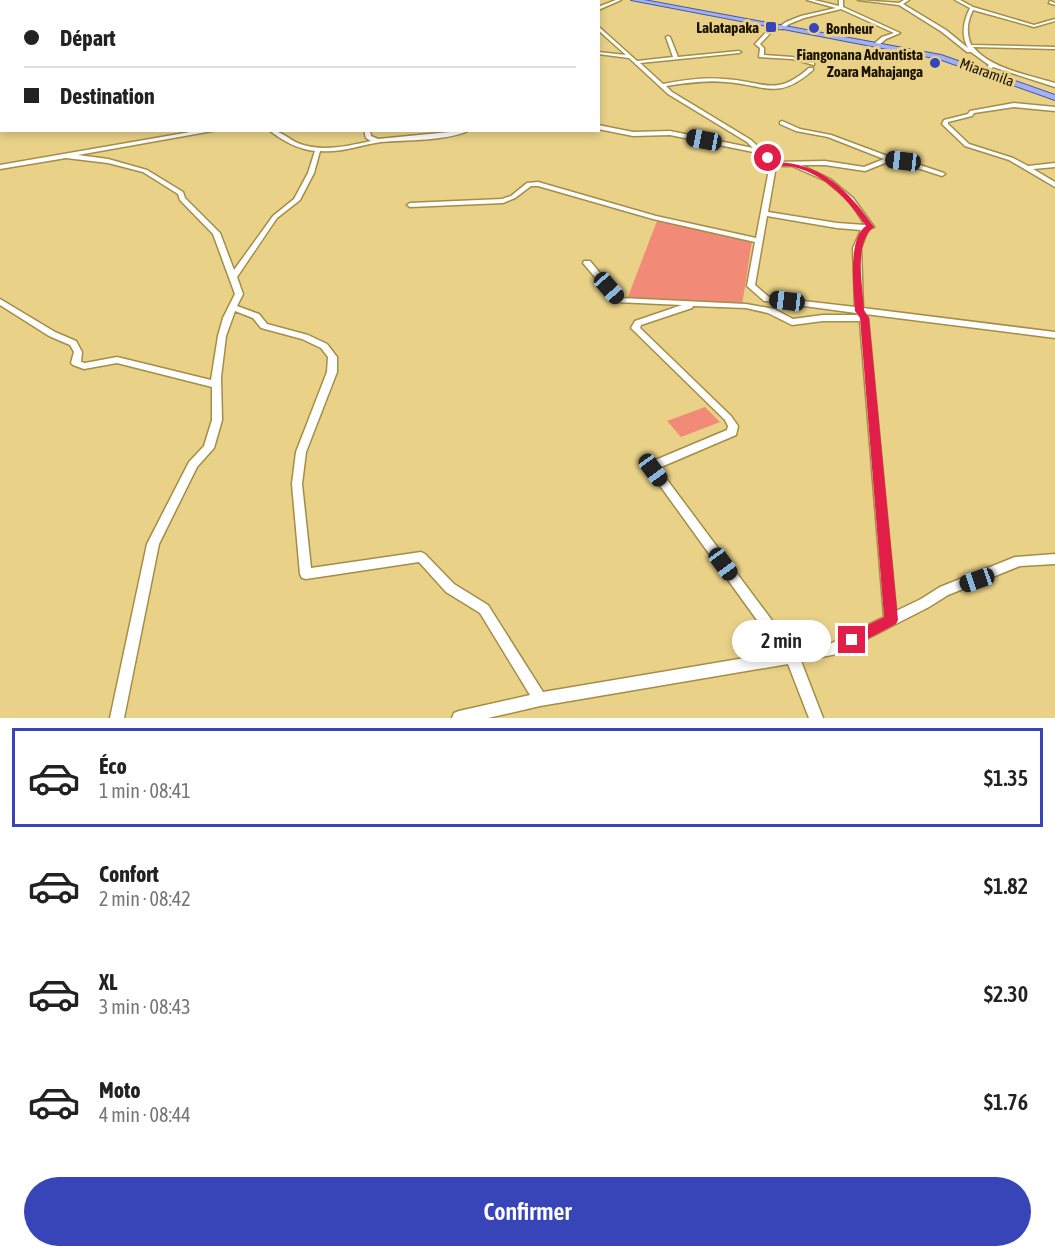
<!DOCTYPE html>
<html lang="fr">
<head>
<meta charset="utf-8">
<style>
  :root { --surface:#fff; --page:#f2f2f2; --text:#222; --muted:#767676; --line:#e0e0e0; --accent:#3745b8 }
  body { margin:0; font-family:"Asap Condensed",sans-serif; background:var(--page); color:var(--text); height:100vh; display:flex; flex-direction:column; font-size:22px; white-space:nowrap }
  * { box-sizing:border-box; margin:0 }
  p { font-size:20px; color:var(--muted) }
  .icon { flex:none; width:33px; height:33px; fill:none; stroke:currentColor; stroke-width:2; stroke-linecap:round; stroke-linejoin:round }
  .map { position:relative; height:718px; overflow:hidden }
  .details { display:flex; flex-direction:column; background:var(--surface); flex:1 }
  .details>* { flex:none }
  .guide { position:absolute; left:0px; top:0px; width:600px; height:132px; box-shadow:0 3px 9px #0003; display:grid; align-content:center; height:132px; padding:0 24px; background:var(--surface) }
  .end { position:absolute; width:27px; height:27px; margin:-14px; border:8px solid #e11d48; background:#fff; box-shadow:0 0 0 3px #fff }
  .from { border-radius:50% }
  .bubble { position:absolute; height:42px; border-radius:21px; background:var(--surface); box-shadow:0 3px 9px #0003; font-size:20px; font-weight:600; line-height:42px; text-align:center }
  .car { position:absolute; width:18px; height:36px; margin:-18px -9px; border-radius:8px; box-shadow:0 0 4px 2px #0007; background:linear-gradient(#222 24%,#8ab4d8 0 40%,#222 0 76%,#8ab4d8 0 86%,#222 0) }
  .guide b { display:flex; align-items:center; gap:21px; height:57px; font-size:22px }
  .guide b+b { border-top:2px solid var(--line) }
  .guide i { width:15px; height:15px; background:var(--text) }
  ul { padding:10px 0 0; list-style:none }
  li { display:flex; align-items:center; gap:18px; height:99px; margin:0 12px 9px; padding:0 12px; border:3px solid transparent; border-radius:0px }
  li div { flex:1 }
  li b { display:block; font-size:22px }
  li em { font-style:normal; font-weight:600 }
  li.on { border-color:var(--accent) }
  li>.icon { width:54px; height:54px; stroke-width:1.5 }
  .cta { display:flex; gap:12px; margin-top:auto; padding:12px 24px }
  .cta a { flex:1; height:69px; border-radius:36px; background:var(--accent); color:#fff; font-size:24px; font-weight:600; line-height:69px; text-align:center }
  .map>svg:first-child { display:block }
  .green { fill:#f18a76 }
  .lines { fill:none; stroke-linecap:round; stroke-linejoin:round }
  .street-casing { stroke:#a48d45; stroke-width:3 }
  .primary-casing { stroke:#4b579b; stroke-width:2 }
  .street { fill:#fff; fill-rule:evenodd }
  .primary { fill:#a2b0f5; fill-rule:evenodd }
  .route { fill:#e11d48 }
  .poi-dot { fill:#3745b8; stroke:#e9d188; stroke-width:2 }
  .labels { text-anchor:middle; dominant-baseline:central; stroke-width:6; stroke-linejoin:round; paint-order:stroke }
  .far-poi-label { font-size:15px; font-weight:bold; fill:#1d1400; stroke:#e9d188; text-anchor:end }
  .far-street-label { font-size:15px; fill:#1d1400; stroke:#e9d188 }
</style>
</head>
<body>
<div class="map">
<svg width="1055" height="718" viewBox="0 0 1055 718">
  <rect width="100%" height="100%" fill="#e9d188"/>
  <!-- green -->
  <g class="green">
    <polygon points="657,221 752,241 742,305 626,302"/>
    <polygon points="705,407 720,422 681,437 667,421"/>
  </g>
  <g class="lines">
    <defs>
      <g id="street">
        <polygon points="12,0 21,0 6,2"/>
        <polygon points="33,0 40,2 35,2"/>
        <polygon points="117,0 121,0 123,2 118,2"/>
        <polygon points="164,0 171,0 159,2"/>
        <polygon points="264,0 271,2 266,2"/>
        <polygon points="341,0 345,0 347,2 342,2"/>
        <polygon points="410,0 414,0 416,2 411,2"/>
        <polygon points="456,0 462,0 453,2"/>
        <rect x="492" y="0" width="4" height="2"/>
        <polygon points="616,0 621,0 598,10 598,7"/>
        <polygon points="807,0 814,0 839,6 839,0 843,0 843,7 900,33 886,39 879,45 875,45 875,43 882,37 894,33 841,9 804,18 789,24 783,29 779,29 779,27 786,22 801,16 836,8"/>
        <path d="M858,0L899,3L904,0H909L903,4L946,30L968,48C961,35 963,22 970,8L955,0H960L973,7L1034,25L1055,19V21L1034,27L973,10C967,22 966,32 971,45L1055,47V49L973,47C991,69 1029,75 1055,83V87L993,67L988,72H984V70L989,65L971,52H967L942,32L899,5Z"/>
        <polygon points="0,1 4,2 0,3"/>
        <polygon points="1050,1 1055,3 1055,5 1049,3"/>
        <rect x="0" y="22" width="2" height="2"/>
        <path d="M598,26L637,61L673,57L666,37L668,36L670,37L678,57L739,51L741,52L739,53L640,63L663,84C683,80 704,77 724,79C764,81 775,98 809,68H813V70C778,101 766,85 726,82C706,80 685,83 666,86L672,92L751,140L775,162L825,161L864,167L884,159L828,137L796,131L780,124V122L782,121L800,129L831,135L890,157L905,160L944,173L945,174L942,176L902,163L890,161L865,171L825,165H801L830,179L853,198L874,227L868,229L861,248L863,308L1055,332V338L865,314L868,318L896,611L921,599L940,587L1015,557L1055,554V564L1020,566L948,595L929,607L837,654L801,661L823,718H809L788,664L540,706L488,718H452L454,713L459,711L530,695L480,613L446,592L419,562L306,579L302,578L300,574L292,484L296,452L327,372L328,357L321,348L302,339L261,328L253,318L235,311L226,336L221,377L222,420L214,448L197,467L159,544L124,718H110L147,544L189,462L204,446L212,420V387L117,363L84,369L73,365L71,363L74,352L70,345L49,336L0,305V299L55,332L76,341L82,352L81,362L85,363L117,357L211,380L218,336L223,318L235,294L213,234L180,200L178,194L143,172L108,163L66,158L0,169V165L202,130H218L78,155L108,159L147,170L183,192L185,198L220,233L234,270L273,216L294,199L308,173L315,151C298,149 283,141 269,130C281,130 289,140 300,144C323,152 348,146 371,141L366,138L364,130H370L371,136L378,139L470,130C449,141 405,140 381,142C360,145 341,153 320,151L314,173L300,200L277,218L237,277L243,294L237,306L259,314L267,324L308,335L327,344L337,357V372L306,452L302,484L311,568L421,552L425,554L454,584L488,605L543,692L780,652L648,469L653,461L727,430L728,426L725,420L631,328L635,321L682,305L616,302L583,263L584,261H590L621,298L746,304L774,309L793,319L823,315H858L856,313L767,301H764L747,286L755,242L653,219L538,186H531L515,198L503,203L410,207L407,205L410,203L502,199L511,196L527,183L538,182L656,216L756,238L770,164L758,153L670,135L633,136L598,129V125L633,132L670,131L753,148L747,142L668,94L629,58L598,54V52L626,55L598,30ZM776,166H792L826,181L849,200L865,225L837,223L768,212ZM767,216L837,228L861,230L853,248L855,307L769,297L755,285ZM693,306L746,308L768,313L792,325L823,321H860L884,617L830,644L794,650L659,469L661,467L736,435L738,426L731,416L640,328L641,325L692,308Z"/>
        <polygon points="772,26 776,27 760,44 764,48 764,55 792,57 814,63 814,65 792,59 759,57 760,48 755,44"/>
        <rect x="0" y="91" width="2" height="4"/>
        <rect x="0" y="103" width="2" height="4"/>
        <polygon points="1014,103 1055,107 1055,111 1014,107 974,113 972,116 948,122 948,124 969,144 1013,158 1028,166 1055,163 1055,167 1033,169 1055,182 1055,187 1009,160 965,146 942,124 944,120 968,114 970,111"/>
      </g>
      <polygon id="primary" points="631,0 644,0 941,55 1055,95 1055,100 939,59"/>
    </defs>
    <!-- street casing -->
    <use href="#street" class="street-casing"/>
    <!-- primary casing -->
    <use href="#primary" class="primary-casing"/>
    <!-- street -->
    <use href="#street" class="street"/>
    <!-- primary -->
    <use href="#primary" class="primary"/>
  </g>
  <!-- route -->
  <path class="route" d="M768,155L775,162C822,163 848,190 874,227C853,243 863,286 864,310L869,318L898,620L896,624L852,647L847,645V635L884,617L860,318L855,311C854,290 847,239 866,226C848,200 826,175 794,167C787,165 778,167 770,166L764,158Z"/>
  <!-- markers -->
  <g class="poi-dot">
    <rect x="765" y="21" width="12" height="12" rx="3"/>
    <circle cx="814" cy="28" r="6"/>
    <circle cx="935" cy="63" r="6"/>
  </g>
  <g class="labels">
    <!-- far-poi labels -->
    <g class="far-poi-label">
      <text x="759" y="27">Lalatapaka</text>
      <text x="826" y="28" text-anchor="start">Bonheur</text>
      <text x="923" y="54">Fiangonana Advantista<tspan x="923" dy="17">Zoara Mahajanga</tspan></text>
    </g>
    <!-- far-street labels -->
    <g class="far-street-label">
      <text transform="translate(987 72) rotate(20)">Miaramila</text>
    </g>
  </g>
</svg>
<i class="end from" style="left:768px;top:158px"></i>
<i class="end" style="left:852px;top:640px"></i>
<div class="bubble" style="left:732px;top:620px;width:99px">2 min</div>
<i class="car" style="left:704px;top:140px;rotate:281deg"></i>
<i class="car" style="left:903px;top:161px;rotate:277deg"></i>
<i class="car" style="left:609px;top:288px;rotate:139deg"></i>
<i class="car" style="left:787px;top:301px;rotate:277deg"></i>
<i class="car" style="left:653px;top:470px;rotate:144deg"></i>
<i class="car" style="left:723px;top:564px;rotate:144deg"></i>
<i class="car" style="left:977px;top:580px;rotate:251deg"></i>
<div class="guide">
<b><i class="from"></i>Départ</b>
<b><i></i>Destination</b>
</div>
</div>
<section class="details">
<ul>
<li class="on"><svg class="icon" aria-label="car" viewBox="0 0 24 24"><path d="M5 17H2v-5l4-1 3-4h7l3 4 3 1v5h-3M9 17h6M6 11h13"/><circle cx="7" cy="17" r="2"/><circle cx="17" cy="17" r="2"/></svg><div><b>Éco</b><p>1 min · 08:41</p></div><em>$1.35</em></li>
<li><svg class="icon" aria-label="car" viewBox="0 0 24 24"><path d="M5 17H2v-5l4-1 3-4h7l3 4 3 1v5h-3M9 17h6M6 11h13"/><circle cx="7" cy="17" r="2"/><circle cx="17" cy="17" r="2"/></svg><div><b>Confort</b><p>2 min · 08:42</p></div><em>$1.82</em></li>
<li><svg class="icon" aria-label="car" viewBox="0 0 24 24"><path d="M5 17H2v-5l4-1 3-4h7l3 4 3 1v5h-3M9 17h6M6 11h13"/><circle cx="7" cy="17" r="2"/><circle cx="17" cy="17" r="2"/></svg><div><b>XL</b><p>3 min · 08:43</p></div><em>$2.30</em></li>
<li><svg class="icon" aria-label="car" viewBox="0 0 24 24"><path d="M5 17H2v-5l4-1 3-4h7l3 4 3 1v5h-3M9 17h6M6 11h13"/><circle cx="7" cy="17" r="2"/><circle cx="17" cy="17" r="2"/></svg><div><b>Moto</b><p>4 min · 08:44</p></div><em>$1.76</em></li>
</ul>
<div class="cta"><a>Confirmer</a></div>
</section>
</body>
</html>
